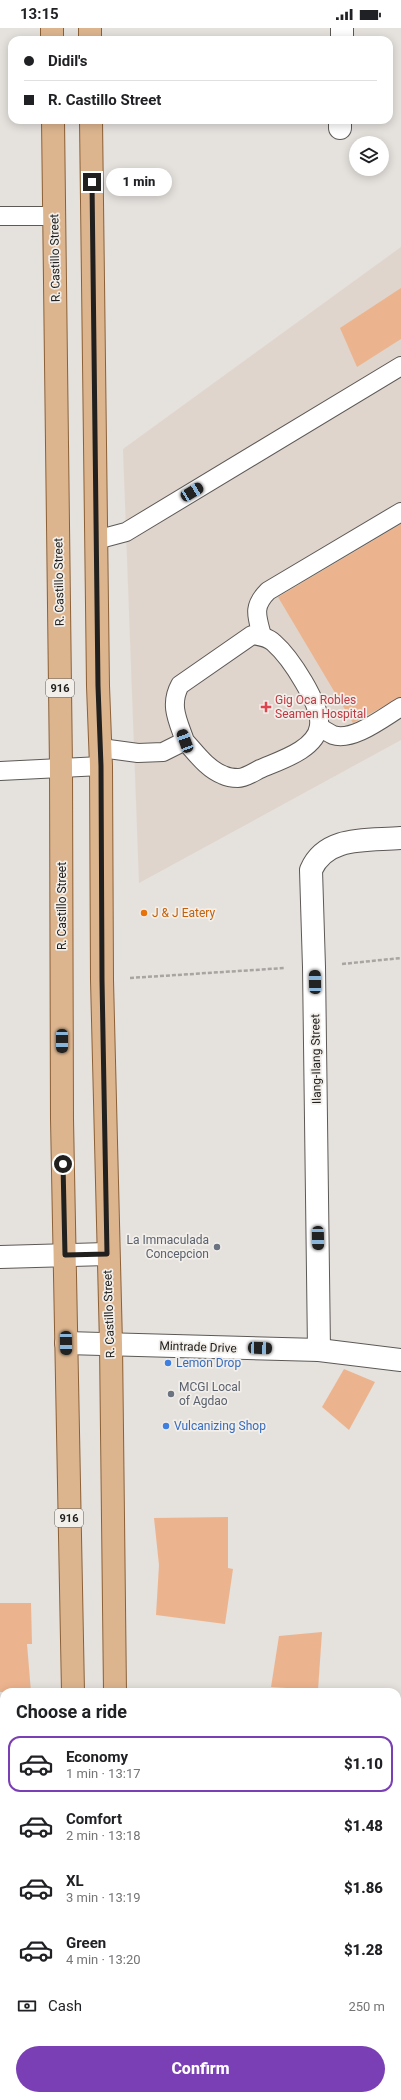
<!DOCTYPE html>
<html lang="en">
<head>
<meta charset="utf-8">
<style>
  :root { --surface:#fff; --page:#f2f2f2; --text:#202124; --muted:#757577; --line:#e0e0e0; --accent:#7a3fb5 }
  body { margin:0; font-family:Roboto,sans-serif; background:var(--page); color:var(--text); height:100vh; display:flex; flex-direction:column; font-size:15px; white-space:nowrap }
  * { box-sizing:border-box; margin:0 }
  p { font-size:13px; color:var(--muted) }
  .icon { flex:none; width:22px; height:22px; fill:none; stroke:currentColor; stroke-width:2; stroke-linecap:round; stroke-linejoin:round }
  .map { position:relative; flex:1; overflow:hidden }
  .details { position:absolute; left:0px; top:1660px; width:401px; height:412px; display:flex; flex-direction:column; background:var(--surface); border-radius:12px 12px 0 0; box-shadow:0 2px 10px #0003 }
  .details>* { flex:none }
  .hud { position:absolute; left:8px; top:8px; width:385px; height:88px; border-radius:12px; box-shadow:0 2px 10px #0003; display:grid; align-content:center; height:88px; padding:0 16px; background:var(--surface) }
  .fabs { position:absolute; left:349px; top:108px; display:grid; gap:8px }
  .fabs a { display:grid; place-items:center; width:40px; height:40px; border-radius:50%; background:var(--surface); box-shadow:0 2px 10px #0003; font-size:20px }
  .end { position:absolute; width:18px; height:18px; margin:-9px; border:5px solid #21201e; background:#fff; box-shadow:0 0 0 2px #fff }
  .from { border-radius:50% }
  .bubble { position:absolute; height:28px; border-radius:14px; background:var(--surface); box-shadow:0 2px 10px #0003; font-size:13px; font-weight:800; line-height:28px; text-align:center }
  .car { position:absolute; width:12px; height:24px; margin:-12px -6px; border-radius:5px; box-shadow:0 0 3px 1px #0007; background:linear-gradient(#222 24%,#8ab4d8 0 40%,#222 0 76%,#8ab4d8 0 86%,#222 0) }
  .hud b { display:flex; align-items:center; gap:14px; height:38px; font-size:15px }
  .hud b+b { border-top:1px solid var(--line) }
  .hud i { width:10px; height:10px; background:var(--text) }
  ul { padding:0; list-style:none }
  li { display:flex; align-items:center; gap:12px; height:56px; margin:0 8px 6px; padding:0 8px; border:2px solid transparent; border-radius:12px }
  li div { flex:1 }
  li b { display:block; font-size:15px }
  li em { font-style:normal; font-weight:800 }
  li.selected { border-color:var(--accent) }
  li>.icon { width:36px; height:36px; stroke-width:1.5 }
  h2 { padding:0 16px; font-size:18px; line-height:48px }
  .pay { display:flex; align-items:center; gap:10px; height:44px; padding:0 16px; font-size:15px }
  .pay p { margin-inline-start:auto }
  .button { display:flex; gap:8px; margin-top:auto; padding:8px 16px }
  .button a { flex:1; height:46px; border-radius:24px; background:var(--accent); color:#fff; font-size:16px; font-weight:800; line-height:46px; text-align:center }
  .status { display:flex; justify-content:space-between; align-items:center; height:28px; padding:0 20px; background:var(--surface); direction:ltr }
  .status svg { height:11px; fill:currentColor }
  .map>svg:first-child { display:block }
  .built { fill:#dfd5cc }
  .building { fill:#ecb48e }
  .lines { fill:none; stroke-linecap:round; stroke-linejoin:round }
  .service-casing { stroke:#5d5956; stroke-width:20 }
  .minor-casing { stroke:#5d5956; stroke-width:24 }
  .tertiary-casing { stroke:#5d5956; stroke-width:24 }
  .primary-casing { stroke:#8c6137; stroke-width:24 }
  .path { stroke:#a7a4a1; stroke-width:2.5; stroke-dasharray:4 2; stroke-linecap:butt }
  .service { stroke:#fff; stroke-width:18 }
  .minor { stroke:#fff; stroke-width:22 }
  .tertiary { stroke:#fff; stroke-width:22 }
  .primary { stroke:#dcb58f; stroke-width:22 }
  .route { stroke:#21201e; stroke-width:5 }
  .health-dot { fill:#e0444e; stroke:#f2eeea; stroke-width:1.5 }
  .food-dot { fill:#e8710a; stroke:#f2eeea; stroke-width:1.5 }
  .worship-dot { fill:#6b7280; stroke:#f2eeea; stroke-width:1.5 }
  .shop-dot { fill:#3f7fe0; stroke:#f2eeea; stroke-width:1.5 }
  .labels { text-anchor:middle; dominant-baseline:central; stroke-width:3.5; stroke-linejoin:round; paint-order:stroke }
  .shield { fill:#f2eeea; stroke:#605e5b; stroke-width:1 }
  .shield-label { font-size:11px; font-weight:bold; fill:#21201e }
  .street-label { font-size:12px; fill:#21201e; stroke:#f2eeea }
  .health-label { font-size:12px; fill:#be3a42; stroke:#f2eeea; text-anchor:start }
  .food-label { font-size:12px; fill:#c56008; stroke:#f2eeea; text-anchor:start }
  .worship-label { font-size:12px; fill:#5b616d; stroke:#f2eeea; text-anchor:end }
  .shop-label { font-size:12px; fill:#366cbe; stroke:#f2eeea; text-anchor:start }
</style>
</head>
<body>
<div class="status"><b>13:15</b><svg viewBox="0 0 49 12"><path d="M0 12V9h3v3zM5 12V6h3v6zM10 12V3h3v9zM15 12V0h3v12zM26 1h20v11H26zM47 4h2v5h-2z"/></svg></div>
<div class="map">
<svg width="401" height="2072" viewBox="0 0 401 2072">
  <rect width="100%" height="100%" fill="#e5e1dd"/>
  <!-- built -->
  <polygon class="built" points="401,219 401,712 139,855 123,421"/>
  <!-- building -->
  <g class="building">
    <polygon points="401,260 401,311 357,339 340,300"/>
    <polygon points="401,496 401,669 353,695 278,569"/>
    <polygon points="344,1341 375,1354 349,1402 322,1379"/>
    <polygon points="228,1489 228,1540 233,1541 225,1596 156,1587 159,1537 154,1490"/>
    <polygon points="0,1575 31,1575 32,1616 27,1616 31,1664 0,1664"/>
    <polygon points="322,1604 318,1662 271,1659 279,1608"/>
  </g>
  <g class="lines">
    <defs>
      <g id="service">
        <polyline points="0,188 55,188"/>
        <polyline points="96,512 126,504 401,338"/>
        <path d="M262,608C257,588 252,579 268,563L401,484"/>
        <path d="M319,699C324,702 329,705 333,707C353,714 384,689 401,679"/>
        <path d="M101,720L138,725L163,724L185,713C196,725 207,741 223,747C227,749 233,750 238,750C245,750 254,744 260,741C278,733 316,722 319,698C322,677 290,629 274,615C268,609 260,608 252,607L180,657C169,677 178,693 185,713"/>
        <polyline points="0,743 101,738"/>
      </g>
      <g id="minor">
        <polyline points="342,12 342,0"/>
        <polyline points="340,100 340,92"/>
        <polyline points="66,1315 319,1322 401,1332"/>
        <path d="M319,1322L314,939L311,842C326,807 368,813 401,810"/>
        <polyline points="397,1832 401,1832"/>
        <polyline points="397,1952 401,1952"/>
        <polyline points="397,2048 401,2048"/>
        <polyline points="301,2072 302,2068"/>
      </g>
      <polyline id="tertiary" points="0,1229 107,1226"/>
      <g id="primary">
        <polyline points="52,0 52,12"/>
        <polyline points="90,0 90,12"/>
        <polyline points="53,92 61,740 62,1091 73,1664"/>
        <polyline points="91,92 98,658 101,738 102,952 111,1316 115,1664"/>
        <polyline points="80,2068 80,2072"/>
        <polyline points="120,2068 120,2072"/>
      </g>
    </defs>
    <!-- service casing -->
    <use href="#service" class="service-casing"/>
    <!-- minor casing -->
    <use href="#minor" class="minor-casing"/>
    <!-- tertiary casing -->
    <use href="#tertiary" class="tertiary-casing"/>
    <!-- primary casing -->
    <use href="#primary" class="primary-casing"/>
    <!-- path -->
    <g class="path">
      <polyline points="342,936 401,930"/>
      <polyline points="130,950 285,940"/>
    </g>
    <!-- service -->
    <use href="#service" class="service"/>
    <!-- minor -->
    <use href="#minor" class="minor"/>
    <!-- tertiary -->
    <use href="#tertiary" class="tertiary"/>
    <!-- primary -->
    <use href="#primary" class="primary"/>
  </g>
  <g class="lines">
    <!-- route -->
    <polyline class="route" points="63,1136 65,1227 107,1226 102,952 101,738 98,658 92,154"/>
  </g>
  <!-- markers -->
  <path class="health-dot" d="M264 673h4v4h4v4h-4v4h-4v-4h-4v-4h4z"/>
  <circle class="food-dot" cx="144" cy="885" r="4"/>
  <g class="worship-dot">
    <circle cx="217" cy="1219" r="4"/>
    <circle cx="171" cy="1366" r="4"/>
  </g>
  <g class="shop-dot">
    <circle cx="168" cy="1335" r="4"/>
    <circle cx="166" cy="1398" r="4"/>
  </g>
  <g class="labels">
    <!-- shield labels -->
    <g class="shield">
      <rect x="46" y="651" width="28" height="18" rx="3"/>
      <rect x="55" y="1481" width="28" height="18" rx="3"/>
    </g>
    <g class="shield-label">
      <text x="60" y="660">916</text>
      <text x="69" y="1490">916</text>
    </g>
    <!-- street labels -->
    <g class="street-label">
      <text transform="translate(55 230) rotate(-91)">R. Castillo Street</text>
      <text transform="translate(59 554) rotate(-91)">R. Castillo Street</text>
      <text transform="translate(62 878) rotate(-90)">R. Castillo Street</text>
      <text transform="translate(316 1031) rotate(-91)">Ilang-Ilang Street</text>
      <text transform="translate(109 1286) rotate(-92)">R. Castillo Street</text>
      <text transform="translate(198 1319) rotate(2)">Mintrade Drive</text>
    </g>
    <!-- health labels -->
    <g class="health-label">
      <text x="275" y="672">Gig Oca Robles<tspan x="275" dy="14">Seamen Hospital</tspan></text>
    </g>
    <!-- food labels -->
    <g class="food-label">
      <text x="152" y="885">J &amp; J Eatery</text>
    </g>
    <!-- worship labels -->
    <g class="worship-label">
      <text x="209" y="1212">La Immaculada<tspan x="209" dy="14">Concepcion</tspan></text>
      <text x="179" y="1359" text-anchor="start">MCGI Local<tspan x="179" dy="14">of Agdao</tspan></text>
    </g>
    <!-- shop labels -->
    <g class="shop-label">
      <text x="176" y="1335">Lemon Drop</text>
      <text x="174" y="1398">Vulcanizing Shop</text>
    </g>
  </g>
</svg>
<div class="fabs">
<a><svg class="icon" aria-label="layers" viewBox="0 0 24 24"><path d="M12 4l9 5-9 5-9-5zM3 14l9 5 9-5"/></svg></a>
</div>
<i class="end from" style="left:63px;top:1136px"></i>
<i class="end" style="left:92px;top:154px"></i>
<div class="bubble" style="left:106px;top:140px;width:66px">1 min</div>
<i class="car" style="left:192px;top:464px;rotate:59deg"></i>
<i class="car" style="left:185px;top:713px;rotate:340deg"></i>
<i class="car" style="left:315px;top:954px;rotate:359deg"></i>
<i class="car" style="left:62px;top:1013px;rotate:180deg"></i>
<i class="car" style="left:318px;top:1210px;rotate:179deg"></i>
<i class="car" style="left:66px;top:1315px;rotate:179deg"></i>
<i class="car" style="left:260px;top:1320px;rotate:92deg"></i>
<div class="hud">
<b><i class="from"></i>Didil's</b>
<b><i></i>R. Castillo Street</b>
</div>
<section class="details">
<h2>Choose a ride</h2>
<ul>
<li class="selected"><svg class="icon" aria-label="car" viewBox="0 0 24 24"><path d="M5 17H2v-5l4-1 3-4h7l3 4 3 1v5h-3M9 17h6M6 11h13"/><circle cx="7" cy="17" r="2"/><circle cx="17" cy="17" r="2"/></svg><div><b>Economy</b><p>1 min · 13:17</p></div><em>$1.10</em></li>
<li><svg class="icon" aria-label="car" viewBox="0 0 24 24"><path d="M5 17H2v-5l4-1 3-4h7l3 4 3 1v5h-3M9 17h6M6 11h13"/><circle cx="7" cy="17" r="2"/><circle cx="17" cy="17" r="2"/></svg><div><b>Comfort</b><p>2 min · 13:18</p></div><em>$1.48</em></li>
<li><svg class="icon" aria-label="car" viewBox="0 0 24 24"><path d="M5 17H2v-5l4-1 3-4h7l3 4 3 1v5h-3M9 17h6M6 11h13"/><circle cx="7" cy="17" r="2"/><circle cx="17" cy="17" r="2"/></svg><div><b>XL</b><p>3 min · 13:19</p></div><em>$1.86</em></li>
<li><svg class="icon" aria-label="car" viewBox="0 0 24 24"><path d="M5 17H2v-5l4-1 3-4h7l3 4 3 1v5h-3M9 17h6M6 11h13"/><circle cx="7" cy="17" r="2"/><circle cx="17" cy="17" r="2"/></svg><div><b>Green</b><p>4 min · 13:20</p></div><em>$1.28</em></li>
</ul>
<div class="pay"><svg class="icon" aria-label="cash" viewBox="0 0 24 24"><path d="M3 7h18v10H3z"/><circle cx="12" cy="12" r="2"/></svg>Cash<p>250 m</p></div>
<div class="button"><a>Confirm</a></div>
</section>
</div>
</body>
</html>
